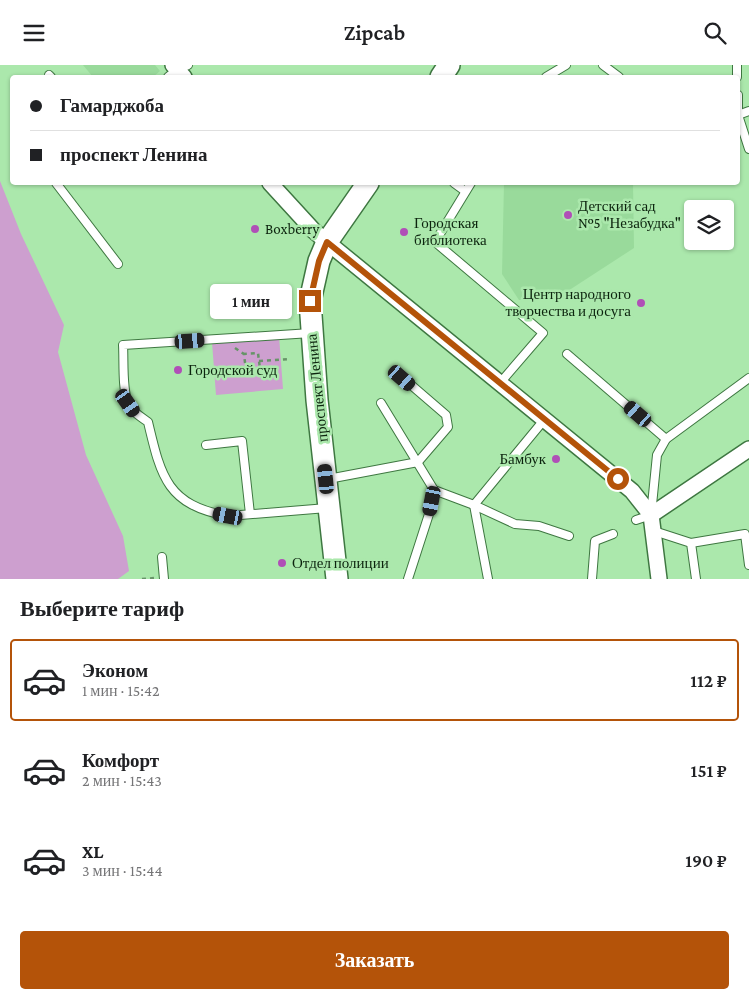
<!DOCTYPE html>
<html lang="ru">
<head>
<meta charset="utf-8">
<style>
  :root { --surface:#fff; --page:#f6f6f6; --text:#202124; --muted:#757577; --line:#e0e0e0; --accent:#b45309 }
  body { margin:0; font-family:"Crimson Pro",serif; background:var(--page); color:var(--text); height:100vh; display:flex; flex-direction:column; font-size:19px; white-space:nowrap }
  * { box-sizing:border-box; margin:0 }
  p { font-size:16px; color:var(--muted) }
  .icon { flex:none; width:28px; height:28px; fill:none; stroke:currentColor; stroke-width:2; stroke-linecap:round; stroke-linejoin:round }
  .map { position:relative; height:514px; overflow:hidden }
  .panel { display:flex; flex-direction:column; background:var(--surface); flex:1 }
  .panel>* { flex:none }
  .hud { position:absolute; left:10px; top:10px; width:730px; height:110px; border-radius:5px; box-shadow:0 1px 4px #0004; display:grid; align-content:center; height:110px; padding:0 20px; background:var(--surface) }
  .controls { position:absolute; left:684px; top:135px; display:grid; gap:10px }
  .controls a { display:grid; place-items:center; width:50px; height:50px; border-radius:5px; background:var(--surface); box-shadow:0 1px 4px #0004; font-size:25px }
  .end { position:absolute; width:22px; height:22px; margin:-11px; border:6px solid #b45309; background:#fff; box-shadow:0 0 0 2px #fff }
  .from { border-radius:50% }
  .bubble { position:absolute; height:35px; border-radius:5px; background:var(--surface); box-shadow:0 1px 4px #0004; font-size:16px; font-weight:600; line-height:35px; text-align:center }
  .car { position:absolute; width:15px; height:30px; margin:-15px -8px; border-radius:6px; box-shadow:0 0 4px 1px #0007; background:linear-gradient(#222 24%,#8ab4d8 0 40%,#222 0 76%,#8ab4d8 0 86%,#222 0) }
  .hud b { display:flex; align-items:center; gap:18px; height:48px; font-size:19px }
  .hud b+b { border-top:1px solid var(--line) }
  .hud i { width:12px; height:12px; background:var(--text) }
  ul { padding:0; list-style:none }
  li { display:flex; align-items:center; gap:15px; height:82px; margin:0 10px 8px; padding:0 10px; border:2px solid transparent; border-radius:5px }
  li div { flex:1 }
  li b { display:block; font-size:19px }
  li em { font-style:normal; font-weight:600 }
  li.active { border-color:var(--accent) }
  li>.icon { width:45px; height:45px; stroke-width:1.5 }
  h2 { padding:0 20px; font-size:22px; line-height:60px }
  .cta { display:flex; gap:10px; margin-top:auto; padding:10px 20px }
  .cta a { flex:1; height:58px; border-radius:5px; background:var(--accent); color:#fff; font-size:20px; font-weight:600; line-height:58px; text-align:center }
  header { display:flex; justify-content:space-between; align-items:center; height:65px; padding:0 20px; background:var(--surface); font-size:22px; font-weight:600 }
  .map>svg:first-child { display:block }
  .built { fill:#99da9b }
  .green { fill:#cd9fcf }
  .lines { fill:none; stroke-linecap:round; stroke-linejoin:round }
  .service-casing { stroke:#3e7741; stroke-width:10 }
  .minor-casing { stroke:#3e7741; stroke-width:18 }
  .secondary-casing { stroke:#3e7741; stroke-width:24 }
  .path { stroke:#679468; stroke-width:2.5; stroke-dasharray:4 4; stroke-linecap:butt }
  .service { stroke:#fff; stroke-width:8 }
  .minor { stroke:#fff; stroke-width:15 }
  .secondary { stroke:#fff; stroke-width:21 }
  .route { stroke:#b45309; stroke-width:6 }
  .poi-dot { fill:#b04fb7; stroke:#abe8ac; stroke-width:2 }
  .labels { text-anchor:middle; dominant-baseline:central; stroke-width:5; stroke-linejoin:round; paint-order:stroke }
  .poi-label { font-size:15px; fill:#0c240e; stroke:#abe8ac; text-anchor:start }
  .street-label { font-size:15px; fill:#0c240e; stroke:#abe8ac }
</style>
</head>
<body>
<header><svg class="icon" aria-label="menu" viewBox="0 0 24 24"><path d="M4 6h16M4 12h16M4 18h16"/></svg>Zipcab<svg class="icon" aria-label="search" viewBox="0 0 24 24"><circle cx="10" cy="10" r="6"/><path d="M15 15l6 6"/></svg></header>
<div class="map">
<svg width="749" height="514" viewBox="0 0 749 514">
  <rect width="100%" height="100%" fill="#abe8ac"/>
  <!-- built -->
  <g class="built">
    <polygon points="83,0 155,0 160,6 153,12 93,12"/>
    <polygon points="504,118 633,118 634,183 554,235 519,235 502,209"/>
  </g>
  <!-- green -->
  <g class="green">
    <polygon points="0,116 21,169 64,260 58,287 86,390 123,471 129,506 118,514 0,514"/>
    <polygon points="279,271 283,324 216,330 212,277"/>
  </g>
  <g class="lines">
    <defs>
      <g id="service">
        <polyline points="603,0 619,12"/>
        <polyline points="737,0 737,12"/>
        <polyline points="49,10 51,12"/>
        <polyline points="168,12 177,5 188,0"/>
        <polyline points="546,12 566,0"/>
        <polyline points="738,30 738,50 749,84"/>
        <polyline points="738,50 749,46"/>
        <polyline points="56,118 118,199"/>
        <polyline points="454,118 465,126"/>
        <polyline points="471,118 435,177 543,268 500,318"/>
        <path d="M311,268L123,280C124,296 122,324 128,338C132,347 141,352 148,357C161,412 167,440 228,451L327,443"/>
        <polyline points="567,289 666,374 749,313"/>
        <polyline points="381,338 434,425 474,440 544,355"/>
        <polyline points="206,380 242,376 250,449"/>
        <polyline points="328,414 418,397 448,362 446,350 403,313"/>
        <polyline points="474,440 515,459 539,461 569,471"/>
        <polyline points="474,440 488,514"/>
        <polyline points="636,455 651,450 657,390 666,374"/>
        <polyline points="654,466 691,478 696,514"/>
        <polyline points="691,478 745,469 749,500"/>
        <polyline points="162,492 164,514"/>
        <polyline points="408,514 430,446 434,425"/>
        <polyline points="592,514 595,476 613,469"/>
      </g>
      <g id="minor">
        <polyline points="173,0 184,12"/>
        <polyline points="270,118 314,166 327,177 632,426 651,450 659,514"/>
        <polyline points="651,450 749,384"/>
      </g>
      <g id="secondary">
        <polyline points="441,12 449,0"/>
        <polyline points="337,514 317,335 310,236 319,196 327,177 368,118"/>
      </g>
    </defs>
    <!-- service casing -->
    <use href="#service" class="service-casing"/>
    <!-- minor casing -->
    <use href="#minor" class="minor-casing"/>
    <!-- secondary casing -->
    <use href="#secondary" class="secondary-casing"/>
    <!-- path -->
    <g class="path">
      <polyline points="235,283 244,289"/>
      <polyline points="259,296 289,294"/>
      <polyline points="214,308 246,306 244,289 258,288 260,304 246,306"/>
      <polyline points="142,514 155,513"/>
    </g>
    <!-- service -->
    <use href="#service" class="service"/>
    <!-- minor -->
    <use href="#minor" class="minor"/>
    <!-- secondary -->
    <use href="#secondary" class="secondary"/>
  </g>
  <g class="lines">
    <!-- route -->
    <polyline class="route" points="310,236 319,196 327,177 618,414"/>
  </g>
  <!-- markers -->
  <g class="poi-dot">
    <circle cx="568" cy="150" r="5"/>
    <circle cx="255" cy="164" r="5"/>
    <circle cx="404" cy="167" r="5"/>
    <circle cx="641" cy="238" r="5"/>
    <circle cx="178" cy="305" r="5"/>
    <circle cx="556" cy="394" r="5"/>
    <circle cx="282" cy="498" r="5"/>
  </g>
  <g class="labels">
    <!-- poi labels -->
    <g class="poi-label">
      <text x="578" y="141">Детский сад<tspan x="578" dy="17">№5 "Незабудка"</tspan></text>
      <text x="414" y="158">Городская<tspan x="414" dy="17">библиотека</tspan></text>
      <text x="265" y="164">Boxberry</text>
      <text x="631" y="229" text-anchor="end">Центр народного<tspan x="631" dy="17">творчества и досуга</tspan></text>
      <text x="188" y="305">Городской суд</text>
      <text x="546" y="394" text-anchor="end">Бамбук</text>
      <text x="292" y="498">Отдел полиции</text>
    </g>
    <!-- street labels -->
    <g class="street-label">
      <text transform="translate(317 323) rotate(-96)">проспект Ленина</text>
    </g>
  </g>
</svg>
<div class="controls">
<a><svg class="icon" aria-label="layers" viewBox="0 0 24 24"><path d="M12 4l9 5-9 5-9-5zM3 14l9 5 9-5"/></svg></a>
</div>
<i class="end from" style="left:618px;top:414px"></i>
<i class="end" style="left:310px;top:236px"></i>
<div class="bubble" style="left:210px;top:219px;width:82px">1 мин</div>
<i class="car" style="left:190px;top:276px;rotate:86deg"></i>
<i class="car" style="left:402px;top:313px;rotate:131deg"></i>
<i class="car" style="left:128px;top:338px;rotate:145deg"></i>
<i class="car" style="left:638px;top:349px;rotate:311deg"></i>
<i class="car" style="left:326px;top:414px;rotate:354deg"></i>
<i class="car" style="left:432px;top:436px;rotate:191deg"></i>
<i class="car" style="left:228px;top:451px;rotate:281deg"></i>
<div class="hud">
<b><i class="from"></i>Гамарджоба</b>
<b><i></i>проспект Ленина</b>
</div>
</div>
<section class="panel">
<h2>Выберите тариф</h2>
<ul>
<li class="active"><svg class="icon" aria-label="car" viewBox="0 0 24 24"><path d="M5 17H2v-5l4-1 3-4h7l3 4 3 1v5h-3M9 17h6M6 11h13"/><circle cx="7" cy="17" r="2"/><circle cx="17" cy="17" r="2"/></svg><div><b>Эконом</b><p>1 мин · 15:42</p></div><em>112 ₽</em></li>
<li><svg class="icon" aria-label="car" viewBox="0 0 24 24"><path d="M5 17H2v-5l4-1 3-4h7l3 4 3 1v5h-3M9 17h6M6 11h13"/><circle cx="7" cy="17" r="2"/><circle cx="17" cy="17" r="2"/></svg><div><b>Комфорт</b><p>2 мин · 15:43</p></div><em>151 ₽</em></li>
<li><svg class="icon" aria-label="car" viewBox="0 0 24 24"><path d="M5 17H2v-5l4-1 3-4h7l3 4 3 1v5h-3M9 17h6M6 11h13"/><circle cx="7" cy="17" r="2"/><circle cx="17" cy="17" r="2"/></svg><div><b>XL</b><p>3 мин · 15:44</p></div><em>190 ₽</em></li>
</ul>
<div class="cta"><a>Заказать</a></div>
</section>
</body>
</html>
